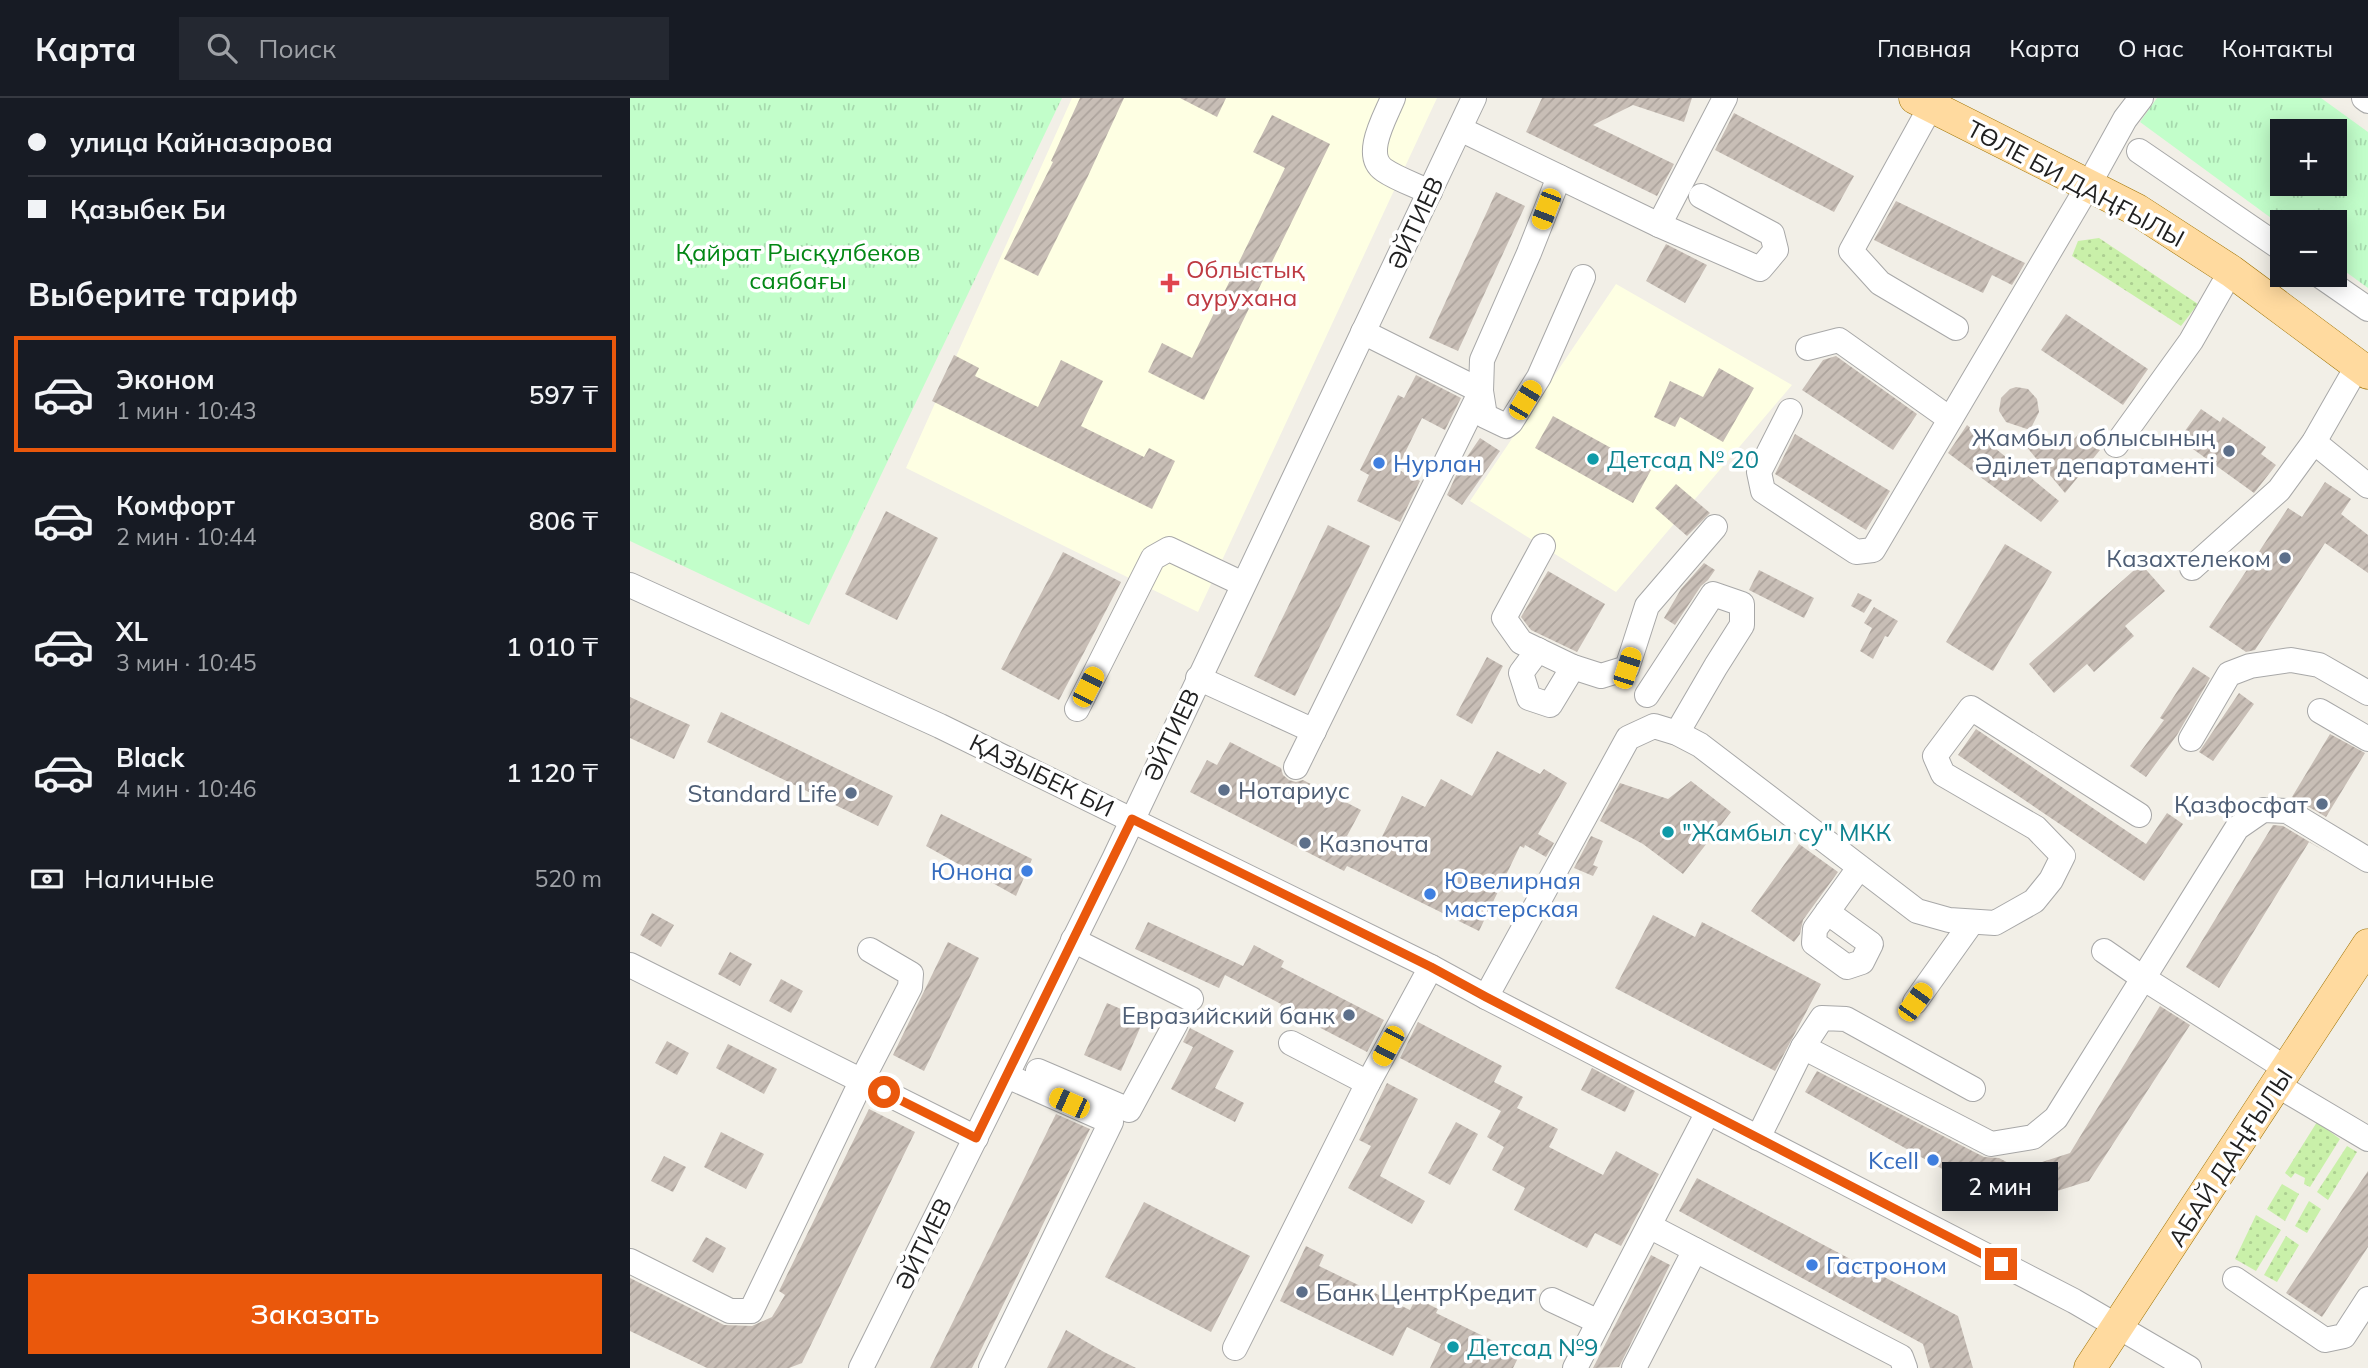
<!DOCTYPE html>
<html lang="ru">
<head>
<meta charset="utf-8">
<style>
  :root { --surface:#171b24; --page:#242831; --text:#f1f3f6; --muted:#9ea1a6; --line:#363941; --accent:#ea580c }
  body { margin:0; font-family:Mulish,sans-serif; background:var(--page); color:var(--text); height:100vh; display:flex; flex-direction:column; font-size:26px; white-space:nowrap }
  * { box-sizing:border-box; margin:0 }
  p { font-size:23px; color:var(--muted) }
  .icon { flex:none; width:38px; height:38px; fill:none; stroke:currentColor; stroke-width:2; stroke-linecap:round; stroke-linejoin:round }
  .map { position:relative; flex:1; overflow:hidden }
  .panel { display:flex; flex-direction:column; background:var(--surface); width:630px }
  .panel>* { flex:none }
  .banner { display:grid; align-content:center; height:154px; padding:0 28px; background:var(--surface) }
  .buttons { position:absolute; left:1640px; top:21px; display:grid; gap:14px }
  .buttons a { display:grid; place-items:center; width:77px; height:77px; border-radius:0px; background:var(--surface); box-shadow:0 4px 18px #0003; font-size:35px }
  .end { position:absolute; width:32px; height:32px; margin:-16px; border:9px solid #ea580c; background:#fff; box-shadow:0 0 0 4px #fff }
  .from { border-radius:50% }
  .bubble { position:absolute; height:49px; border-radius:0px; background:var(--surface); box-shadow:0 4px 18px #0003; font-size:23px; font-weight:600; line-height:49px; text-align:center }
  .car { position:absolute; width:21px; height:42px; margin:-21px -10px; border-radius:9px; box-shadow:0 0 5px 2px #0007; background:linear-gradient(#f5c518 24%,#345 0 40%,#f5c518 0 76%,#345 0 86%,#f5c518 0) }
  .banner b { display:flex; align-items:center; gap:24px; height:66px; font-size:26px }
  .banner b+b { border-top:2px solid var(--line) }
  .banner i { width:18px; height:18px; background:var(--text) }
  ul { padding:0; list-style:none }
  li { display:flex; align-items:center; gap:21px; height:116px; margin:0 14px 10px; padding:0 14px; border:4px solid transparent; border-radius:0px }
  li div { flex:1 }
  li b { display:block; font-size:26px }
  li em { font-style:normal; font-weight:600 }
  li.active { border-color:var(--accent) }
  li>.icon { width:63px; height:63px; stroke-width:1.5 }
  h2 { padding:0 28px; font-size:32px; line-height:84px }
  .pay { display:flex; align-items:center; gap:18px; height:77px; padding:0 28px; font-size:26px }
  .pay p { margin-inline-start:auto }
  .primary-button { display:flex; gap:14px; margin-top:auto; padding:14px 28px }
  .primary-button a { flex:1; height:80px; border-radius:0px; background:var(--accent); color:#fff; font-size:28px; font-weight:600; line-height:80px; text-align:center }
  header { display:flex; align-items:center; gap:42px; box-sizing:border-box; height:98px; padding:0 35px; background:var(--surface); border-bottom:2px solid var(--line) }
  header strong { font-size:33px }
  nav { display:flex; gap:38px; margin-inline-start:auto; font-size:24px }
  .search { width:490px; height:63px; background:var(--page); display:flex; align-items:center; gap:18px; box-sizing:border-box; padding:0 24px; border-radius:0px; color:var(--muted); font-size:26px }
  main { display:flex; flex:1; min-height:0 }
  .map>svg:first-child { display:block }
  .education { fill:#feffe3 }
  .grass { fill:url(#grass-dots) }
  .park { fill:url(#park-tufts); fill-rule:evenodd }
  .building { fill:url(#building-hatch) }
  .lines { fill:none; stroke-linecap:round; stroke-linejoin:round }
  .minor-casing { stroke:#a8a8a8; stroke-width:26 }
  .major-casing { stroke:#9e7200; stroke-width:33 }
  .minor { stroke:#fff; stroke-width:24 }
  .major { stroke:#ffda9f; stroke-width:32 }
  .route { stroke:#ea580c; stroke-width:9 }
  .health-dot { fill:#e0444e; stroke:#fff; stroke-width:2.5 }
  .service-dot { fill:#5c6f8a; stroke:#fff; stroke-width:2.5 }
  .culture-dot { fill:#0f9aa8; stroke:#fff; stroke-width:2.5 }
  .shop-dot { fill:#3f7fe0; stroke:#fff; stroke-width:2.5 }
  .labels { text-anchor:middle; dominant-baseline:central; stroke-width:7; stroke-linejoin:round; paint-order:stroke }
  .street-label { font-size:24px; fill:#212121; stroke:#fff }
  .park-label { font-size:24px; fill:#028714; stroke:#fff }
  .health-label { font-size:24px; fill:#be3a42; stroke:#fff; text-anchor:start }
  .service-label { font-size:24px; fill:#4e5e75; stroke:#fff; text-anchor:end }
  .culture-label { font-size:24px; fill:#0d838f; stroke:#fff; text-anchor:start }
  .shop-label { font-size:24px; fill:#366cbe; stroke:#fff; text-anchor:start }
</style>
</head>
<body>
<header>
<strong>Карта</strong>
<div class="search"><svg class="icon" aria-label="search" viewBox="0 0 24 24"><circle cx="10" cy="10" r="6"/><path d="M15 15l6 6"/></svg>Поиск</div>
<nav><a>Главная</a><a>Карта</a><a>О нас</a><a>Контакты</a></nav>
</header>
<main>
<section class="panel">
<div class="banner">
<b><i class="from"></i>улица Кайназарова</b>
<b><i></i>Қазыбек Би</b>
</div>
<h2>Выберите тариф</h2>
<ul>
<li class="active"><svg class="icon" aria-label="car" viewBox="0 0 24 24"><path d="M5 17H2v-5l4-1 3-4h7l3 4 3 1v5h-3M9 17h6M6 11h13"/><circle cx="7" cy="17" r="2"/><circle cx="17" cy="17" r="2"/></svg><div><b>Эконом</b><p>1 мин · 10:43</p></div><em>597 ₸</em></li>
<li><svg class="icon" aria-label="car" viewBox="0 0 24 24"><path d="M5 17H2v-5l4-1 3-4h7l3 4 3 1v5h-3M9 17h6M6 11h13"/><circle cx="7" cy="17" r="2"/><circle cx="17" cy="17" r="2"/></svg><div><b>Комфорт</b><p>2 мин · 10:44</p></div><em>806 ₸</em></li>
<li><svg class="icon" aria-label="car" viewBox="0 0 24 24"><path d="M5 17H2v-5l4-1 3-4h7l3 4 3 1v5h-3M9 17h6M6 11h13"/><circle cx="7" cy="17" r="2"/><circle cx="17" cy="17" r="2"/></svg><div><b>XL</b><p>3 мин · 10:45</p></div><em>1 010 ₸</em></li>
<li><svg class="icon" aria-label="car" viewBox="0 0 24 24"><path d="M5 17H2v-5l4-1 3-4h7l3 4 3 1v5h-3M9 17h6M6 11h13"/><circle cx="7" cy="17" r="2"/><circle cx="17" cy="17" r="2"/></svg><div><b>Black</b><p>4 мин · 10:46</p></div><em>1 120 ₸</em></li>
</ul>
<div class="pay"><svg class="icon" aria-label="cash" viewBox="0 0 24 24"><path d="M3 7h18v10H3z"/><circle cx="12" cy="12" r="2"/></svg>Наличные<p>520 m</p></div>
<div class="primary-button"><a>Заказать</a></div>
</section>
<div class="map">
<svg width="1738" height="1270" viewBox="0 0 1738 1270">
  <defs>
    <pattern id="grass-dots" width="8" height="8" patternUnits="userSpaceOnUse" patternTransform="scale(1.75)"><rect width="8" height="8" fill="#c9f0a9"/><path d="M2 2h.1M6 6h.1" fill="none" stroke="#acce91" stroke-width="1.8" stroke-linecap="round"/></pattern>
    <pattern id="park-tufts" width="24" height="20" patternUnits="userSpaceOnUse" patternTransform="scale(1.75)"><rect width="24" height="20" fill="#c2feca"/><path d="M3 7l-1-3M5 7V3M7 7l1-3M15 17l-1-3M17 17v-4M19 17l1-3" fill="none" stroke="#a6d9ad"/></pattern>
    <pattern id="building-hatch" width="6" height="6" patternUnits="userSpaceOnUse" patternTransform="scale(1.75)"><rect width="6" height="6" fill="#c8beb6"/><path d="M-1 1l2-2M0 6l6-6M5 7l2-2" fill="none" stroke="#aca39c"/></pattern>
  </defs>
  <rect width="100%" height="100%" fill="#f2efe7"/>
  <!-- education -->
  <g class="education">
    <polygon points="442,0 807,0 568,514 276,370"/>
    <polygon points="986,186 1162,287 986,494 840,403"/>
  </g>
  <!-- grass -->
  <g class="grass">
    <polygon points="1469,140 1568,206 1551,228 1442,158 1448,143"/>
    <polygon points="1687,1024 1710,1041 1680,1089 1674,1086 1675,1080 1665,1075 1661,1080 1655,1075"/>
    <polygon points="1717,1048 1727,1054 1698,1102 1687,1094"/>
    <polygon points="1652,1086 1669,1096 1655,1123 1637,1111"/>
    <polygon points="1679,1103 1691,1111 1677,1135 1665,1128"/>
    <polygon points="1626,1117 1651,1132 1626,1173 1605,1161"/>
    <polygon points="1656,1138 1669,1147 1647,1184 1634,1177"/>
  </g>
  <!-- park -->
  <g class="park">
    <polygon points="0,0 432,0 179,527 0,443"/>
    <path d="M1527,0H1691L1738,34V190L1705,166L1704,124H1652V128L1510,24ZM1652,33H1704V86H1652Z"/>
  </g>
  <!-- building -->
  <g class="building">
    <polygon points="450,0 494,0 458,78 408,178 374,161 423,64 421,63"/>
    <polygon points="550,0 596,0 587,19"/>
    <polygon points="912,0 1062,0 1054,24 1003,7 963,27 1044,66 1027,98 896,34"/>
    <polygon points="1104,15 1224,78 1204,114 1085,52"/>
    <polygon points="642,17 700,46 574,302 518,274 532,245 562,260 655,70 623,54"/>
    <polygon points="866,94 895,108 828,253 799,240"/>
    <polygon points="1266,103 1395,165 1382,187 1362,177 1353,195 1244,142"/>
    <polygon points="1036,146 1077,167 1055,205 1016,183"/>
    <polygon points="1436,216 1518,271 1493,307 1411,252"/>
    <polygon points="324,257 349,270 345,278 408,309 431,262 473,283 451,328 514,359 519,350 545,363 522,411 302,303"/>
    <polygon points="1206,258 1287,316 1263,352 1172,292 1193,262"/>
    <polygon points="1089,270 1124,290 1093,344 1050,319 1045,329 1024,319 1040,283 1073,299"/>
    <polygon points="786,277 831,300 815,332 792,320 767,371 790,383 770,424 727,403 739,377 730,372 768,297 774,300"/>
    <polygon points="1386,289 1398,291 1407,301 1409,314 1400,332 1376,324 1369,313 1371,300 1380,291"/>
    <polygon points="1571,311 1590,324 1593,319 1636,349 1631,356 1646,367 1624,395 1549,341"/>
    <polygon points="923,318 1021,372 1003,405 905,350"/>
    <polygon points="1337,327 1429,403 1411,424 1318,355"/>
    <polygon points="1165,336 1260,393 1236,432 1145,376"/>
    <polygon points="1449,336 1470,352 1435,395 1390,341 1426,338 1441,344"/>
    <polygon points="850,340 870,353 832,407 817,397 830,369"/>
    <polygon points="1695,384 1721,401 1711,416 1738,437 1738,475 1695,445 1625,552 1616,554 1579,529 1658,410 1672,419"/>
    <polygon points="1046,386 1080,415 1057,438 1025,410"/>
    <polygon points="256,413 308,440 267,522 215,496"/>
    <polygon points="698,427 740,448 665,598 624,578"/>
    <polygon points="1375,446 1422,474 1363,573 1316,544"/>
    <polygon points="433,454 491,484 429,602 371,571"/>
    <polygon points="1074,465 1085,472 1078,482 1071,488 1045,527 1034,520 1051,491"/>
    <polygon points="1511,466 1535,493 1495,528 1504,538 1464,574 1457,566 1424,595 1399,566"/>
    <polygon points="1129,472 1184,500 1174,520 1119,492"/>
    <polygon points="918,473 975,506 947,554 901,532 891,519"/>
    <polygon points="1228,495 1242,502 1234,515 1221,508"/>
    <polygon points="1244,509 1268,523 1258,539 1255,538 1243,561 1230,553 1242,530 1234,525"/>
    <polygon points="857,559 873,568 842,626 826,617"/>
    <polygon points="1563,569 1580,580 1547,637 1516,679 1500,668 1534,622 1530,620"/>
    <polygon points="1609,595 1624,606 1583,663 1569,654"/>
    <polygon points="0,599 60,627 44,661 0,640"/>
    <polygon points="91,614 263,698 248,728 77,644"/>
    <polygon points="1346,631 1516,746 1537,715 1553,726 1514,783 1328,657"/>
    <polygon points="1700,636 1735,655 1696,719 1662,699"/>
    <polygon points="600,644 651,670 653,677 659,682 666,684 673,682 731,712 717,738 745,753 772,698 795,709 811,681 842,698 867,653 910,676 914,671 937,685 908,736 924,745 916,759 895,747 894,750 890,748 849,833 717,768 714,773 560,694 577,662 587,667"/>
    <polygon points="1061,683 1101,714 1053,776 1013,746 970,723 990,685 1038,701"/>
    <polygon points="311,716 402,761 386,798 296,748"/>
    <polygon points="1643,727 1653,728 1698,755 1679,744 1589,890 1556,869"/>
    <polygon points="961,738 973,743 963,767 968,769 963,778 944,770"/>
    <polygon points="1169,746 1208,774 1173,822 1170,836 1164,844 1121,813"/>
    <polygon points="22,815 44,827 31,849 10,837"/>
    <polygon points="1023,817 1065,839 1072,824 1191,886 1145,973 985,890"/>
    <polygon points="518,824 613,868 624,847 654,863 651,869 754,922 737,954 650,909 651,906 595,877 589,890 505,851"/>
    <polygon points="318,844 349,860 294,973 263,957"/>
    <polygon points="100,854 122,866 110,888 88,876"/>
    <polygon points="151,881 173,893 161,915 139,903"/>
    <polygon points="477,905 514,921 491,973 454,957"/>
    <polygon points="1530,908 1560,927 1459,1083 1388,1105 1359,1093 1357,1096 1175,994 1187,973 1354,1059 1369,1060 1390,1071 1440,1055"/>
    <polygon points="788,924 872,968 864,984 893,999 887,1010 928,1031 919,1049 973,1077 986,1053 1029,1076 991,1148 965,1135 957,1150 884,1112 895,1090 862,1072 874,1049 857,1039 871,1013 770,960"/>
    <polygon points="560,930 604,953 585,990 614,1005 605,1024 541,991 563,949 553,944"/>
    <polygon points="37,943 59,955 47,977 25,965"/>
    <polygon points="98,946 147,971 134,996 86,970"/>
    <polygon points="962,970 1005,993 995,1014 951,992"/>
    <polygon points="757,985 788,1001 750,1078 795,1103 782,1126 718,1090 741,1048 729,1042"/>
    <polygon points="239,1011 285,1034 172,1265 159,1270 77,1270 0,1233 0,1180 94,1227 122,1228 142,1219 155,1197 149,1193"/>
    <polygon points="426,1016 460,1031 342,1270 300,1270"/>
    <polygon points="826,1024 848,1036 820,1087 798,1075"/>
    <polygon points="91,1034 134,1056 116,1091 74,1069"/>
    <polygon points="34,1058 56,1069 43,1094 21,1083"/>
    <polygon points="1738,1073 1738,1149 1692,1219 1656,1195"/>
    <polygon points="1067,1080 1328,1218 1343,1270 1300,1270 1293,1246 1049,1113"/>
    <polygon points="514,1104 620,1158 581,1234 475,1179"/>
    <polygon points="76,1139 96,1150 83,1175 62,1163"/>
    <polygon points="676,1148 694,1157 689,1168 780,1212 786,1200 808,1211 806,1215 890,1256 883,1270 800,1270 811,1246 777,1229 763,1258 650,1203"/>
    <polygon points="1021,1157 1040,1167 989,1269 963,1270"/>
    <polygon points="436,1232 474,1254 506,1270 417,1270"/>
  </g>
  <g class="lines">
    <defs>
      <g id="minor">
        <path d="M763,0C756,18 732,57 754,72C767,81 785,87 800,94"/>
        <polyline points="1734,0 1738,3"/>
        <polyline points="1301,8 1221,153 1250,185 1326,230"/>
        <polyline points="830,31 1029,127 1130,171 1146,152 1142,136 1071,98"/>
        <polyline points="1509,53 1652,151"/>
        <polyline points="929,79 899,155 852,262 851,293 855,318 876,328 881,324 909,279 953,179"/>
        <polyline points="1029,127 1095,0"/>
        <polyline points="1689,177 1738,211"/>
        <polyline points="1178,250 1209,242 1320,321"/>
        <polyline points="1160,313 1129,374 1133,393 1226,454 1243,452 1458,88 1495,21 1511,0"/>
        <polyline points="1684,344 1738,388"/>
        <polyline points="1486,347 1561,243 1601,173"/>
        <polyline points="913,448 874,520 891,544 943,569 971,578 997,570 1017,508 1085,429"/>
        <polyline points="1562,470 1649,392 1684,344 1728,267"/>
        <polyline points="0,487 310,628 801,869 856,899 1444,1203 1559,1270"/>
        <polyline points="908,552 891,575 899,600 920,607 943,569"/>
        <polyline points="568,580 684,633"/>
        <polyline points="1017,597 1083,496 1112,506 1112,527 1086,568 1047,635"/>
        <polyline points="447,611 523,460 539,451 613,486"/>
        <polyline points="1690,613 1738,641"/>
        <polyline points="1561,641 1599,576 1620,568 1661,562 1689,567 1738,595"/>
        <polyline points="666,669 851,293 733,234"/>
        <polyline points="1197,814 1241,846 1232,864 1217,869 1184,845 1185,831 1229,770"/>
        <polyline points="443,842 561,901"/>
        <polyline points="1474,853 1513,880 1657,971"/>
        <polyline points="0,867 346,1040"/>
        <polyline points="856,899 998,640 1024,628 1047,635 1070,647 1287,813 1319,822 1365,825 1404,803 1421,782 1433,758 1406,730 1313,676 1305,658 1341,610 1509,717"/>
        <polyline points="1285,904 1342,824"/>
        <polyline points="661,945 738,985"/>
        <polyline points="1173,949 1361,1046 1403,1039 1426,1020 1607,730 1633,712 1657,713 1738,762"/>
        <polyline points="408,973 499,1012 546,925"/>
        <polyline points="1647,987 1738,1041"/>
        <polyline points="1128,1040 1173,949 1192,920 1216,921 1343,991"/>
        <polyline points="1019,1128 1271,1259 1275,1270"/>
        <polyline points="0,1163 100,1213 121,1213 232,982 280,889 281,876 240,852"/>
        <polyline points="1605,1181 1695,1242 1714,1238 1738,1201"/>
        <polyline points="922,1202 969,1224"/>
        <polyline points="605,1250 738,985 801,869"/>
        <polyline points="231,1270 484,761 844,0"/>
        <polyline points="361,1270 481,1024 377,978"/>
        <polyline points="945,1270 1078,1014"/>
        <polyline points="1004,1270 1065,1152"/>
      </g>
      <g id="major">
        <polyline points="1285,0 1507,112 1601,173 1738,275"/>
        <polyline points="1460,1270 1738,847"/>
      </g>
    </defs>
    <!-- minor casing -->
    <use href="#minor" class="minor-casing"/>
    <!-- major casing -->
    <use href="#major" class="major-casing"/>
    <!-- minor -->
    <use href="#minor" class="minor"/>
    <!-- major -->
    <use href="#major" class="major"/>
  </g>
  <g class="lines">
    <!-- route -->
    <polyline class="route" points="254,994 346,1040 502,721 801,869 856,899 1371,1166"/>
  </g>
  <!-- markers -->
  <path class="health-dot" d="M536.5 174.5h7v7h7v7h-7v7h-7v-7h-7v-7h7z"/>
  <g class="service-dot">
    <circle cx="1599" cy="353" r="7"/>
    <circle cx="1655" cy="460" r="7"/>
    <circle cx="594" cy="692" r="7"/>
    <circle cx="221" cy="695" r="7"/>
    <circle cx="1692" cy="706" r="7"/>
    <circle cx="675" cy="745" r="7"/>
    <circle cx="719" cy="917" r="7"/>
    <circle cx="672" cy="1194" r="7"/>
  </g>
  <g class="culture-dot">
    <circle cx="963" cy="361" r="7"/>
    <circle cx="1038" cy="734" r="7"/>
    <circle cx="823" cy="1249" r="7"/>
  </g>
  <g class="shop-dot">
    <circle cx="749" cy="365" r="7"/>
    <circle cx="397" cy="773" r="7"/>
    <circle cx="800" cy="796" r="7"/>
    <circle cx="1303" cy="1062" r="7"/>
    <circle cx="1182" cy="1167" r="7"/>
  </g>
  <g class="labels">
    <!-- street labels -->
    <g class="street-label">
      <text transform="translate(1446 85) rotate(28)">ТӨЛЕ БИ ДАҢҒЫЛЫ</text>
      <text transform="translate(785 125) rotate(-65)">ӘЙТИЕВ</text>
      <text transform="translate(541 637) rotate(-65)">ӘЙТИЕВ</text>
      <text transform="translate(412 677) rotate(26)">ҚАЗЫБЕК БИ</text>
      <text transform="translate(1600 1059) rotate(-57)">АБАЙ ДАҢҒЫЛЫ</text>
      <text transform="translate(293 1146) rotate(-64)">ӘЙТИЕВ</text>
    </g>
    <!-- park labels -->
    <g class="park-label">
      <text x="168" y="154">Қайрат Рысқұлбеков<tspan x="168" dy="28">саябағы</tspan></text>
    </g>
    <!-- health labels -->
    <g class="health-label">
      <text x="556" y="171">Облыстық<tspan x="556" dy="28">аурухана</tspan></text>
    </g>
    <!-- service labels -->
    <g class="service-label">
      <text x="1585" y="339">Жамбыл облысының<tspan x="1585" dy="28">Әділет департаменті</tspan></text>
      <text x="1641" y="460">Казахтелеком</text>
      <text x="608" y="692" text-anchor="start">Нотариус</text>
      <text x="207" y="695">Standard Life</text>
      <text x="1678" y="706">Қазфосфат</text>
      <text x="689" y="745" text-anchor="start">Казпочта</text>
      <text x="705" y="917">Евразийский банк</text>
      <text x="686" y="1194" text-anchor="start">Банк ЦентрКредит</text>
    </g>
    <!-- culture labels -->
    <g class="culture-label">
      <text x="977" y="361">Детсад № 20</text>
      <text x="1052" y="734">"Жамбыл су" МКК</text>
      <text x="837" y="1249">Детсад №9</text>
    </g>
    <!-- shop labels -->
    <g class="shop-label">
      <text x="763" y="365">Нурлан</text>
      <text x="383" y="773" text-anchor="end">Юнона</text>
      <text x="814" y="782">Ювелирная<tspan x="814" dy="28">мастерская</tspan></text>
      <text x="1289" y="1062" text-anchor="end">Kcell</text>
      <text x="1196" y="1167">Гастроном</text>
    </g>
  </g>
</svg>
<div class="buttons">
<a>+</a>
<a>−</a>
</div>
<i class="end from" style="left:254px;top:994px"></i>
<i class="end" style="left:1371px;top:1166px"></i>
<div class="bubble" style="left:1312px;top:1064px;width:116px">2 мин</div>
<i class="car" style="left:916px;top:111px;rotate:201deg"></i>
<i class="car" style="left:895px;top:302px;rotate:31deg"></i>
<i class="car" style="left:997px;top:570px;rotate:18deg"></i>
<i class="car" style="left:458px;top:589px;rotate:27deg"></i>
<i class="car" style="left:1285px;top:904px;rotate:36deg"></i>
<i class="car" style="left:758px;top:948px;rotate:208deg"></i>
<i class="car" style="left:439px;top:1005px;rotate:294deg"></i>
</div>
</main>
</body>
</html>
